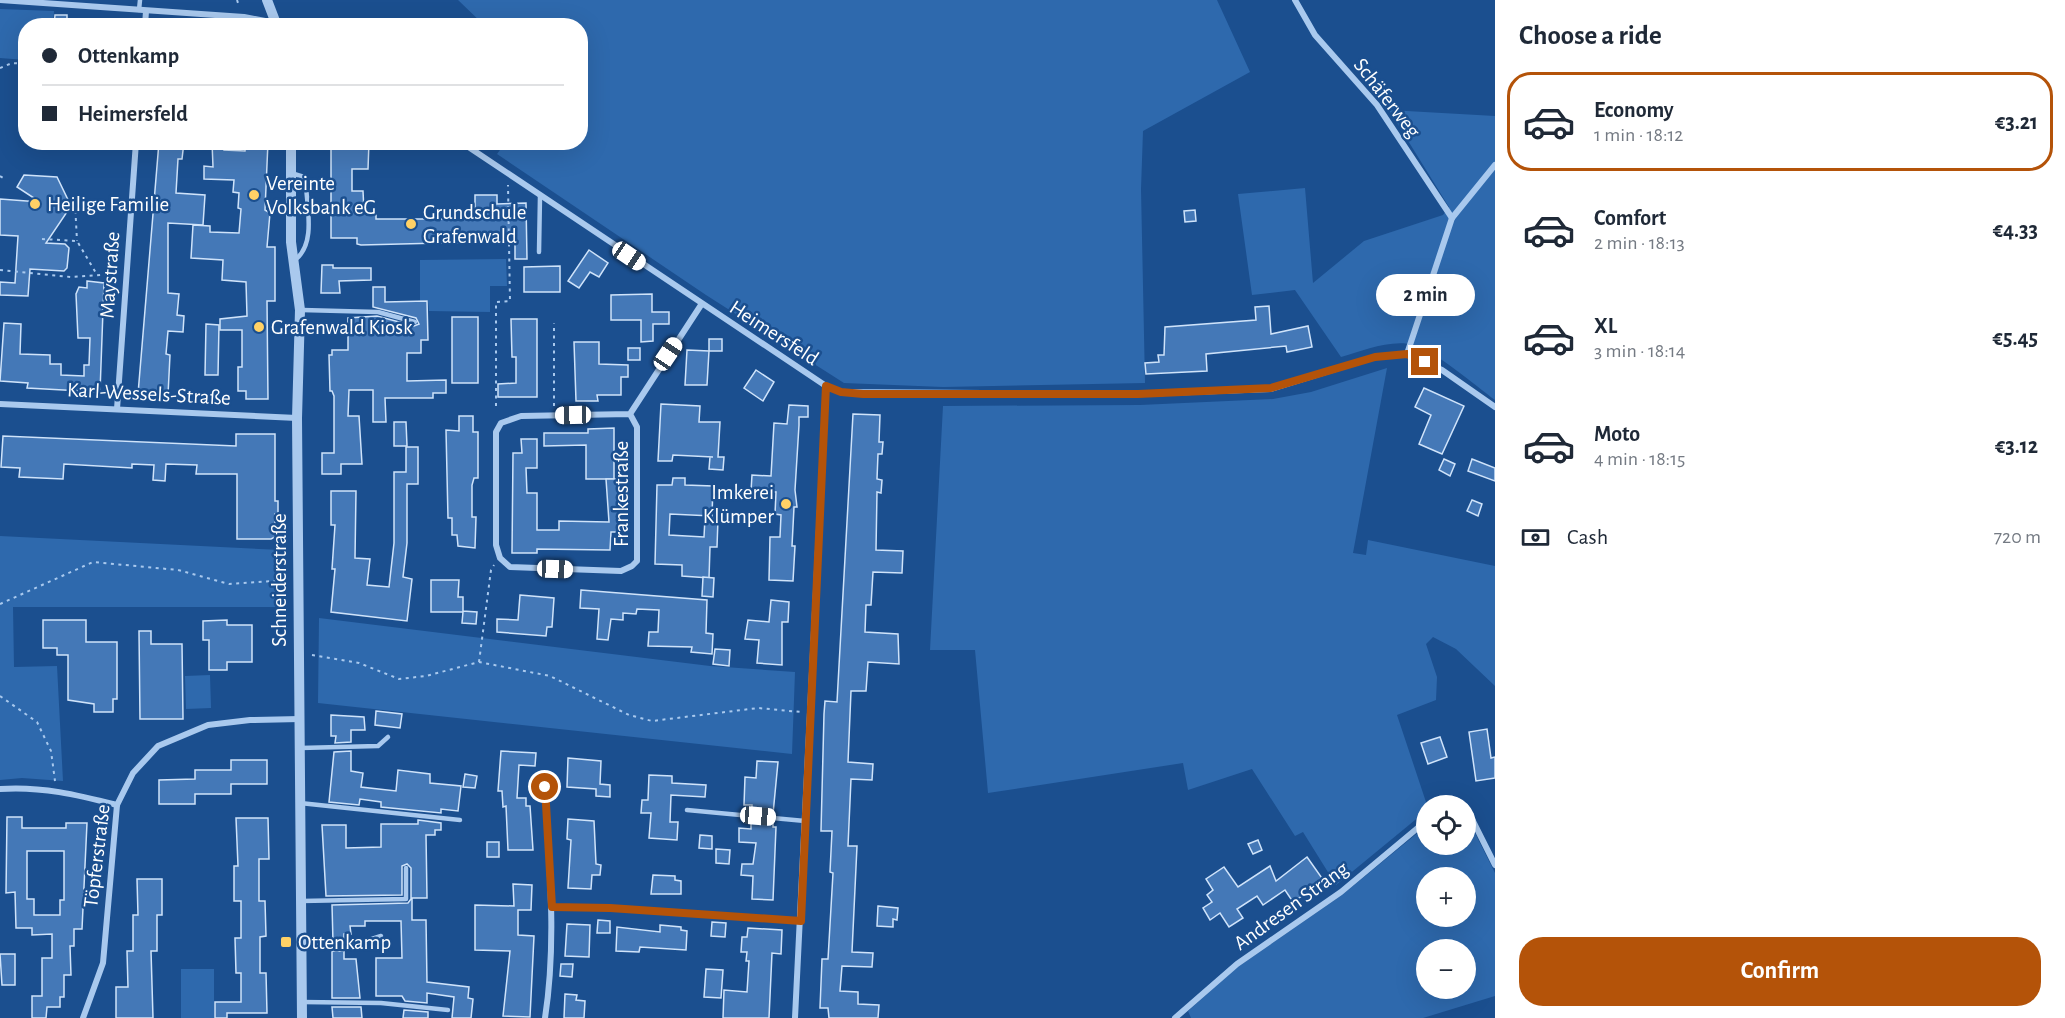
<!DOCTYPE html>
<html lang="en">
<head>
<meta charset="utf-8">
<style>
  :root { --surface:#fff; --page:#f2f2f3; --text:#1f2937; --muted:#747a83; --line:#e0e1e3; --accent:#b45309 }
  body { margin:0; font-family:"Alegreya Sans",sans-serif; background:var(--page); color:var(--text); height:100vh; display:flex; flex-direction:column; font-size:22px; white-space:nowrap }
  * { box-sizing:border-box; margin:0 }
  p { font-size:20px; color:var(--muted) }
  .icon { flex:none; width:33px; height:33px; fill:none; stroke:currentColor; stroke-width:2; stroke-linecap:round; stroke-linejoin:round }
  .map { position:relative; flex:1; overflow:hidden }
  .sheet { display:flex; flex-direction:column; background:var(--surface); width:570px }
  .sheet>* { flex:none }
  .hud { position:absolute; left:18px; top:18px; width:570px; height:132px; border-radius:24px; box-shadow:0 6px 24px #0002; display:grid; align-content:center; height:132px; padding:0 24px; background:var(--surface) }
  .tools { position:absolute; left:1416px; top:795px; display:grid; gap:12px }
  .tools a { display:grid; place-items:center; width:60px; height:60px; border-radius:50%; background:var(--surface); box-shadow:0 6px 24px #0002; font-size:30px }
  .end { position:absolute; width:27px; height:27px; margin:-14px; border:8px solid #b45309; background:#fff; box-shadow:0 0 0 3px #fff }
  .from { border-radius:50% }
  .bubble { position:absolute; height:42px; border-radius:21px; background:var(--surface); box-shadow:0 6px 24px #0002; font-size:20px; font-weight:600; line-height:42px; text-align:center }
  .car { position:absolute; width:18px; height:36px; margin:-18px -9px; border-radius:8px; box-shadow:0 0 4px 2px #0007; background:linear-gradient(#fff 24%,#345 0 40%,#fff 0 76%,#345 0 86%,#fff 0) }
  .hud b { display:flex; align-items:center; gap:21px; height:57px; font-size:22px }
  .hud b+b { border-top:2px solid var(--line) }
  .hud i { width:15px; height:15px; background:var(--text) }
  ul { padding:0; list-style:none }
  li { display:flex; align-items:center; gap:18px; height:99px; margin:0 12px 9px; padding:0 12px; border:3px solid transparent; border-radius:24px }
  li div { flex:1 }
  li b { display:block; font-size:22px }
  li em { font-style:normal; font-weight:600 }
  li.on { border-color:var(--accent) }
  li>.icon { width:54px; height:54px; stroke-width:1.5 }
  h2 { padding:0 24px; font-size:27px; line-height:72px }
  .pay { display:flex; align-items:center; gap:15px; height:66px; padding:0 24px; font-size:22px }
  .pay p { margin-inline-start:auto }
  .primary-button { display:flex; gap:12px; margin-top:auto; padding:12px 24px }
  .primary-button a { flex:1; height:69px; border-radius:24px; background:var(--accent); color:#fff; font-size:24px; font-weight:600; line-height:69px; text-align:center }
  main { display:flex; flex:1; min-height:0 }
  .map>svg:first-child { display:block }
  .green { fill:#2e69ad; fill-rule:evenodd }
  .building { fill:#4478b7; stroke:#cfe3fa; stroke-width:1.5; fill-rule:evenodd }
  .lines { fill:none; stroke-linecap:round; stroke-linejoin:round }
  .path { stroke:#a9c9ee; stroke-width:2; stroke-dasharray:3 4.5; stroke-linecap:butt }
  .service { stroke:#a9c9ee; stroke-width:4.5 }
  .minor { stroke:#a9c9ee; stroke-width:6 }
  .tertiary { stroke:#a9c9ee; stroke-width:10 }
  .route { stroke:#b45309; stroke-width:8 }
  .poi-dot { fill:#ffd166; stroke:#1b4f8f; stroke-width:2 }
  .labels { text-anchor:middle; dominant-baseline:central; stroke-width:5; stroke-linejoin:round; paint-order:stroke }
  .street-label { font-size:21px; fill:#fff; stroke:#1b4f8f }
  .poi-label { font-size:21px; fill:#fff; stroke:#1b4f8f; text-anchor:start }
</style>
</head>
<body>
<main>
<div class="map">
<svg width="1495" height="1018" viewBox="0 0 1495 1018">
  <rect width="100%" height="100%" fill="#1b4f8f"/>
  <!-- green -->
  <g class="green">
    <polygon points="458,0 1217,0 1250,72 1143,131 1141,189 1145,383 943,387 844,383 706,295 497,154 505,143 580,142 580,26 484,25"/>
    <polygon points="0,9 54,11 53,25 26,26 25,60 0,58"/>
    <path d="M1389,110L1495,116V400C1476,386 1435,351 1414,345C1390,339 1363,351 1341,357L1295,290L1252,295L1238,194L1305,188L1313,283L1364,241L1443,215L1449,207Z"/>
    <polygon points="506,259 507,286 490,286 490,312 429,311 428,300 420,301 420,260"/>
    <polygon points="1387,368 1353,553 1366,555 1368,540 1495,566 1495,686 1456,649 1433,637 1426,644 1437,677 1436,700 1397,715 1427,805 1426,811 1336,885 1303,832 1295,836 1252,769 1188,790 1183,763 988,793 975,650 930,650 943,406 1140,405 1273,399 1311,392"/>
    <polygon points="0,536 281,550 279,607 13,607 14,667 57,666 63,781 22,778 0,780"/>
    <polygon points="319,618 710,666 795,672 792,754 318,703"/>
    <polygon points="210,675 211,708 186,709 185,676"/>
    <path d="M1466,815L1495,873V996L1423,1018H1191L1188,1011L1235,969L1342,895L1426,826V844H1466ZM1426,878H1466V916H1426ZM1426,950H1466V988H1426Z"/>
    <rect x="181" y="969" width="33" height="49"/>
  </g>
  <!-- building -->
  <g class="building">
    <polygon points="55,15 67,15 67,26 54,26"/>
    <polygon points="159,142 184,142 182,159 178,159 176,193 205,195 203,225 168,223 168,293 179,294 177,315 184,316 183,332 168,331 166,354 170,355 168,395 138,394"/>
    <polygon points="212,142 224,142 224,150 245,151 246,142 268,142 265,210 270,213 267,247 275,247 275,301 267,301 268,399 246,399 246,391 238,391 238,367 242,367 242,330 220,330 220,319 247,316 246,282 222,280 223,260 191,258 193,225 210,226 210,232 239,233 241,209 238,208 239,193 233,192 234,180 204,179 204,166 213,167"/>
    <polygon points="331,142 369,142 368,169 352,169 352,191 363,191 364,211 376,211 376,219 475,219 475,195 497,195 497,204 526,203 527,259 515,259 515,241 361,245 357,244 357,238 331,238"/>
    <polygon points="24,175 57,177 71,206 46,243 65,244 69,248 67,268 64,271 30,269 28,296 0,295 0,282 15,283 18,236 0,235 0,199 40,202 17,187"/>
    <polygon points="1195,210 1196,221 1185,222 1184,211"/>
    <polygon points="589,250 608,263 599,277 590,272 579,288 568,281"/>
    <polygon points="322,265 333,265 333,268 371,268 371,280 339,281 340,293 321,293"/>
    <polygon points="560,266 560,292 524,292 524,267"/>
    <polygon points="87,281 104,283 100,392 27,388 28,383 0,381 4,323 21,324 20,354 50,355 50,364 61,364 61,375 84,376 84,365 89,365 90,338 78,338 76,294 79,287 87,288"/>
    <polygon points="373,287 385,287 385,302 427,301 428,340 421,340 421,353 407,353 407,381 446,380 446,393 433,393 433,398 385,398 386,422 373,422 373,390 349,390 348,416 359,416 362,464 341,464 341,474 322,474 322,453 334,453 334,396 332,391 330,391 329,355 332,355 332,350 348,350 348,318 377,316 414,326 419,324 416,318 373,307"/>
    <polygon points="652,294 652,312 669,312 669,324 653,324 653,341 641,342 641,320 611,320 611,295"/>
    <polygon points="1269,306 1271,334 1308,326 1312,347 1287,352 1286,346 1206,354 1207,371 1146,374 1145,363 1159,362 1158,355 1164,355 1165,327 1256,320 1255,307"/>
    <rect x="452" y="317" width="26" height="66"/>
    <polygon points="511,319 537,319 537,397 498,397 498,384 516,383 516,357 512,357"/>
    <polygon points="206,324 219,325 218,375 205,375"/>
    <rect x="709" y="339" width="13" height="12"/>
    <polygon points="574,342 599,342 599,364 628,365 628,377 621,377 621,395 597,395 598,401 576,401"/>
    <rect x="628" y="348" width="12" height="12"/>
    <polygon points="687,350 709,351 707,385 685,385"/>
    <polygon points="756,370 774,382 763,401 744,388"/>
    <polygon points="1424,388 1464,406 1442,454 1419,444 1431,415 1415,407"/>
    <polygon points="661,404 700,406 699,422 720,422 718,457 724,457 723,470 709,469 710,457 713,457 673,455 672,461 658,461"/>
    <polygon points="789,405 808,406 808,417 799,417 799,425 795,490 797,507 794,507 792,546 795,546 793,581 769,580 770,537 780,537 781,515 775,514 776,492 751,491 752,475 771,476 774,423 787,424"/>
    <polygon points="853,414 880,415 879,442 883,442 882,454 878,454 877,479 882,480 881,493 877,492 876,550 903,551 902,573 873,572 871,605 866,605 865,632 898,634 899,664 868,662 866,691 851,691 848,762 873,764 872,780 851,779 848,846 857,846 852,952 873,953 872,967 842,966 840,991 858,992 858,1004 879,1005 878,1018 829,1018 828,1008 820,1008 822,959 828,959 833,873 830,872 832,831 821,831 824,714 825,701 837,702"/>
    <polygon points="459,416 473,416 473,432 478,432 478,478 474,478 472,485 472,517 476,517 475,548 458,546 457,535 452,535 452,518 448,518 446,430 459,431"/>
    <polygon points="394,422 406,422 407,446 394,446"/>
    <polygon points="614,428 614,479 586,479 586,445 544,446 544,433 588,433 588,429"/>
    <polygon points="236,434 275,434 275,501 278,501 278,514 275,514 275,537 271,539 237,539 237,474 196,474 197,465 166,464 165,481 153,480 154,465 132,464 132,468 64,464 63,479 19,477 20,468 1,467 3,436 236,446"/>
    <polygon points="521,439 537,439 537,468 526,468 527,493 537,493 537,530 559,530 559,521 609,522 606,479 620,479 621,532 611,532 610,550 537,549 537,553 512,553 513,453 522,453"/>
    <polygon points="406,447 418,447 418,484 407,484 407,543 403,577 412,579 407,621 331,612 335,569 332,569 335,525 331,525 331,491 356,491 355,558 370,559 367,585 389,587 394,543 394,472 406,472"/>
    <polygon points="1444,459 1455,464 1450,476 1439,470"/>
    <polygon points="1472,459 1495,468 1495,481 1468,471"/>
    <polygon points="673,478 685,478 685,485 713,486 712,516 670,514 669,535 704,537 705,518 718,519 717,547 710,547 709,578 682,576 682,565 655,564 657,485 672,485"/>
    <polygon points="1472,500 1482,504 1478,516 1467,511"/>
    <polygon points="703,577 714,578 713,597 702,596"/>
    <polygon points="431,580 459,580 458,597 463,597 463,611 477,612 476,624 462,623 463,612 431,612"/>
    <polygon points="581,590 707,600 706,633 713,634 712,654 691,652 692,647 648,646 649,632 658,632 659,610 637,609 636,614 623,613 623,620 611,619 608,640 597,639 599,609 580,608"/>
    <polygon points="520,595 554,598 552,627 547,627 546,636 497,632 497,619 518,620"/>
    <polygon points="771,600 789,602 788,622 782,622 782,665 757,663 759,640 745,639 748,620 769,622"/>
    <polygon points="43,620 86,620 86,642 117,642 117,699 113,699 113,712 94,712 94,704 68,700 68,655 57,655 57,648 43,648"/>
    <polygon points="227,620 227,625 252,625 252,662 227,662 227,670 209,670 209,640 203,640 203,621"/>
    <polygon points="139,631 151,631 151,644 182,644 183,719 140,719"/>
    <polygon points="715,649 730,650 729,666 713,664"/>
    <polygon points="376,711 402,714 400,728 375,725"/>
    <polygon points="331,715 364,717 365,730 351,730 351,742 335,743 336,736 331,736"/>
    <polygon points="1487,729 1491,758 1495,757 1495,778 1476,781 1469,732"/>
    <polygon points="1440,737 1447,757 1428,764 1421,743"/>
    <polygon points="351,751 351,771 363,773 361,787 396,791 398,770 430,774 430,783 461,786 458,811 441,809 441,813 381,807 381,802 360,799 359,805 329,802 334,752"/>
    <polygon points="501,751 536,753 535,766 519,765 517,798 526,798 526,806 530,806 533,850 508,850 506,806 503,807 502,791 498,791"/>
    <polygon points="568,758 601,761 600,784 610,785 610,797 596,796 596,789 567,787"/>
    <polygon points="231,760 267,760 267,784 231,784 231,794 195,794 195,804 159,804 159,780 195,779 195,770 231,770"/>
    <polygon points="757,761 778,762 773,814 752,812 752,805 744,805 745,777 756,778"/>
    <polygon points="465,774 477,776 475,788 463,787"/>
    <polygon points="649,775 672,776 672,783 706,785 705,797 671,795 670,822 678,822 677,840 649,838 651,813 641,813 642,800 648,800"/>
    <path d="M7,817H22V828H66V823H87L82,929H74V946H70L71,975H64V997H60V1007H47L46,1018H32V996H42V958H52V934L32,935V928H16L15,892L6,893ZM27,851H64V900H60V915H34V899H27Z"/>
    <polygon points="236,818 268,818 269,859 259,859 259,901 265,901 266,936 260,937 260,973 266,973 267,1013 227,1013 227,1018 215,1018 215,1002 241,1002 241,973 236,973 235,938 241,938 241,901 234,901 234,866 238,866"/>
    <polygon points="568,819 594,821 596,864 601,865 600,875 592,875 591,889 568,888 571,840 567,839"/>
    <polygon points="418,820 441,823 441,830 435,830 435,835 426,835 427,898 412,898 412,920 426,920 427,982 469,987 468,998 473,999 471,1018 452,1018 454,997 427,993 427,1003 405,1001 402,996 376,996 376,958 402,958 401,921 365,921 365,926 350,926 351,934 344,934 344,942 333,942 332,905 408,903 411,899 411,868 407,864 402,866 402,895 326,896 322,825 346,825 346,848 381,847 381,824 418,824"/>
    <polygon points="751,820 773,823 773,827 776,827 773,900 752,899 753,876 741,875 742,864 753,864 756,843 739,842 739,828 751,829"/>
    <polygon points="700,835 712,836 712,849 699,848"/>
    <polygon points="1258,840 1262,850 1253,854 1248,844"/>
    <rect x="487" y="842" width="12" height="15"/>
    <polygon points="716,849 730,850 729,864 716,863"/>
    <polygon points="1307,857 1324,881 1293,902 1285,890 1263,905 1257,896 1237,909 1243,918 1229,927 1220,913 1210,920 1203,908 1212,902 1207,895 1213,890 1206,879 1224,867 1238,887 1270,866 1276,881"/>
    <polygon points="653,875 675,876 675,880 681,881 681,894 651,894"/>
    <polygon points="137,879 162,879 162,915 157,915 157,951 151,951 153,1018 116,1018 116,987 128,987 127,951 133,951 133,915 138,915"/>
    <polygon points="513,884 532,885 531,910 518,910 518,935 534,936 530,1017 503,1016 510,951 475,950 475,905 514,906"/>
    <polygon points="878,906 898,908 897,920 893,919 893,927 877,926"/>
    <polygon points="598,920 610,921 610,933 597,933"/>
    <polygon points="712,922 726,923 725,937 711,936"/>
    <polygon points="567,924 590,925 589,957 565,956"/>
    <polygon points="660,925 681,927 681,930 687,931 686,950 640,947 639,952 616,951 617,927 660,932"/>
    <polygon points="748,928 782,930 781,954 772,953 769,1018 723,1018 724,990 747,992 749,961 746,961 747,952 741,952 742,937 747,937"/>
    <polygon points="332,951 344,951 344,959 356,959 360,998 332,998"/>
    <polygon points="0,954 15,954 15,985 2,985"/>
    <polygon points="561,964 573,964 572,977 560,976"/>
    <polygon points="706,969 723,970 721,998 704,997"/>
    <polygon points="565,994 577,995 576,1000 585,1001 584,1018 564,1018"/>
    <polygon points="332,1007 361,1007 362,1018 333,1018"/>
    <polygon points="404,1010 428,1012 428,1018 403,1018"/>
  </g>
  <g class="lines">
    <!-- path -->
    <g class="path">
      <polyline points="237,0 239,6"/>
      <polyline points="0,68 12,63 26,64"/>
      <polyline points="0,176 5,179"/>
      <polyline points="75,203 77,241"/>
      <polyline points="42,239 77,241 96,273"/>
      <polyline points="0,270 71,277 116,274"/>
      <polyline points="496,406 496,302 510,301 508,185"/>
      <polyline points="554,406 554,323"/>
      <polyline points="0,604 93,562 178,570 229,584 287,580"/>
      <polyline points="312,655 359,663 399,679 426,676 479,662 550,676 629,715 652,721 758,708 801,712"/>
      <polyline points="479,662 491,570 494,565"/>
      <polyline points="0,696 37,722 51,751 55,781"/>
    </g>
    <!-- service -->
    <g class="service">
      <polyline points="139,10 140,0"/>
      <path d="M291,173L304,177L306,185C307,208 316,244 295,260"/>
      <polyline points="539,252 540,196"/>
      <polyline points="302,310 378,312 415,322"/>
      <polyline points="300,748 378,746 388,737"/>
      <polyline points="300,803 460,820"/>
      <polyline points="687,810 805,821"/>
      <polyline points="301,901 406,899 406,868"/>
      <polyline points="302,945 347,947 381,936"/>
      <polyline points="302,1002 381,1003 448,1010"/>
    </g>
    <!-- minor -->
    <g class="minor">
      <polyline points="0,0 244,17 291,26"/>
      <polyline points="1295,0 1315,35 1377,105 1452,218"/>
      <polyline points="145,26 146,11"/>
      <polyline points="461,142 826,386 841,392 1139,394 1271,389 1375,357 1407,354 1442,370 1495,407"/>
      <polyline points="1407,354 1452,218 1495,165"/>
      <polyline points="0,404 297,418"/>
      <polyline points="117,409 136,142"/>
      <polyline points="630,414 637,427 637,561 632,566 621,571 510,567 500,558 496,545 496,432 501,423 521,416 630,414 701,305"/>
      <path d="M0,789C41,786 78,795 117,805"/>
      <polyline points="1445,806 1458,801 1464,806"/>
      <polyline points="1466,807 1495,865"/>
      <polyline points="552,907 610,908 801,921"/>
      <polyline points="83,1018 103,963 117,805 133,773 158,746 208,725 250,720 300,719"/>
      <path d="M545,1018C557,941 549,864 545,787"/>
      <polyline points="795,1018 826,386"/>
      <polyline points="1175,1018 1237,964 1341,892 1426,821"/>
    </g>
    <!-- tertiary -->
    <g class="tertiary">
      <polyline points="267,0 277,26"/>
      <polyline points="291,142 291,242 300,310 297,418 302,1018"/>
    </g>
  </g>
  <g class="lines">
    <!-- route -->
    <polyline class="route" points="545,787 552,907 610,908 801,921 826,386 841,392 863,394 1138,394 1271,388 1375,357 1407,354 1425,362"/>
  </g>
  <!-- markers -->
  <g class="poi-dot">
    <circle cx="254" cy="195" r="6"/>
    <circle cx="35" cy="204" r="6"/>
    <circle cx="411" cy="224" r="6"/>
    <circle cx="259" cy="327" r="6"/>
    <circle cx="786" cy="504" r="6"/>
    <rect x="280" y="936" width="12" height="12" rx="3"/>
  </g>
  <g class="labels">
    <!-- street labels -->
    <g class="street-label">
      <text transform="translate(1387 98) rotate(52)">Schäferweg</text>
      <text transform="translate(110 275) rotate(-86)">Maystraße</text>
      <text transform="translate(774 333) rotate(33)">Heimersfeld</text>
      <text transform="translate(149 394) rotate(3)">Karl-Wessels-Straße</text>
      <text transform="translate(621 494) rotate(-90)">Frankestraße</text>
      <text transform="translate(279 580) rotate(-90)">Schneiderstraße</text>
      <text transform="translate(97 856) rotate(-83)">Töpferstraße</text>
      <text transform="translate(1291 906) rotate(-36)">Andresen Strang</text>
    </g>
    <!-- poi labels -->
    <g class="poi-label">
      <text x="266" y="183">Vereinte<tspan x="266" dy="24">Volksbank eG</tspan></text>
      <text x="47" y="204">Heilige Familie</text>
      <text x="423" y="212">Grundschule<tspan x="423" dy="24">Grafenwald</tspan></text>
      <text x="271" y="327">Grafenwald Kiosk</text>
      <text x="774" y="492" text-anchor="end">Imkerei<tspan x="774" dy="24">Klümper</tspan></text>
      <text x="298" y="942">Ottenkamp</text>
    </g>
  </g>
</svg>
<div class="tools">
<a><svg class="icon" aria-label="locate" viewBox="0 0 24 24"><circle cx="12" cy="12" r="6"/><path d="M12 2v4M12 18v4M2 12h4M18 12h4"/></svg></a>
<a>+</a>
<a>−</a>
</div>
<i class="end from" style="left:545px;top:787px"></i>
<i class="end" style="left:1425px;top:362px"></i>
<div class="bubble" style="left:1376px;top:274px;width:99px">2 min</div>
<i class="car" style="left:629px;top:256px;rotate:124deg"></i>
<i class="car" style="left:668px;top:354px;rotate:34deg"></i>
<i class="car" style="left:573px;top:415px;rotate:269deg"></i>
<i class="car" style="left:555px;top:569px;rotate:92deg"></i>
<i class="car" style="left:758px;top:816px;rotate:95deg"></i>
<div class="hud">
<b><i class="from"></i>Ottenkamp</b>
<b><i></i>Heimersfeld</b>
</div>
</div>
<section class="sheet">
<h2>Choose a ride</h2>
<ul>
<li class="on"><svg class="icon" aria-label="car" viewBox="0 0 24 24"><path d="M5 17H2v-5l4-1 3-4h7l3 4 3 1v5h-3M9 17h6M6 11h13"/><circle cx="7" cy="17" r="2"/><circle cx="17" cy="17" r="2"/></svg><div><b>Economy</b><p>1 min · 18:12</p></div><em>€3.21</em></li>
<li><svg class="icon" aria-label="car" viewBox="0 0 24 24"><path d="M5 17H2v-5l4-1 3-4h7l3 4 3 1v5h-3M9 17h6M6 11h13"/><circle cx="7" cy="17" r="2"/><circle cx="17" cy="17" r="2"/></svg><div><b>Comfort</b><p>2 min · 18:13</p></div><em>€4.33</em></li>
<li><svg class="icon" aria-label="car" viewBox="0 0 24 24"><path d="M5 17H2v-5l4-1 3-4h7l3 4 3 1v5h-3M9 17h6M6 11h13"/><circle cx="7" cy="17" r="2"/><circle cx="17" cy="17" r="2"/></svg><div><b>XL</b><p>3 min · 18:14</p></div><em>€5.45</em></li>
<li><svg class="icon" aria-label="car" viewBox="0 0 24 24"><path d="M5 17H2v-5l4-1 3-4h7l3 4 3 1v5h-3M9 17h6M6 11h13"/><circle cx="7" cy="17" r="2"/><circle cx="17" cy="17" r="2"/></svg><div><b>Moto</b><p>4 min · 18:15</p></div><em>€3.12</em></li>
</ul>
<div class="pay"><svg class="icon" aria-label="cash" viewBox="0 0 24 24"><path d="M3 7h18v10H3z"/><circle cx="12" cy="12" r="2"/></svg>Cash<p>720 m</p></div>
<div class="primary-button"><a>Confirm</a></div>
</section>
</main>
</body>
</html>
